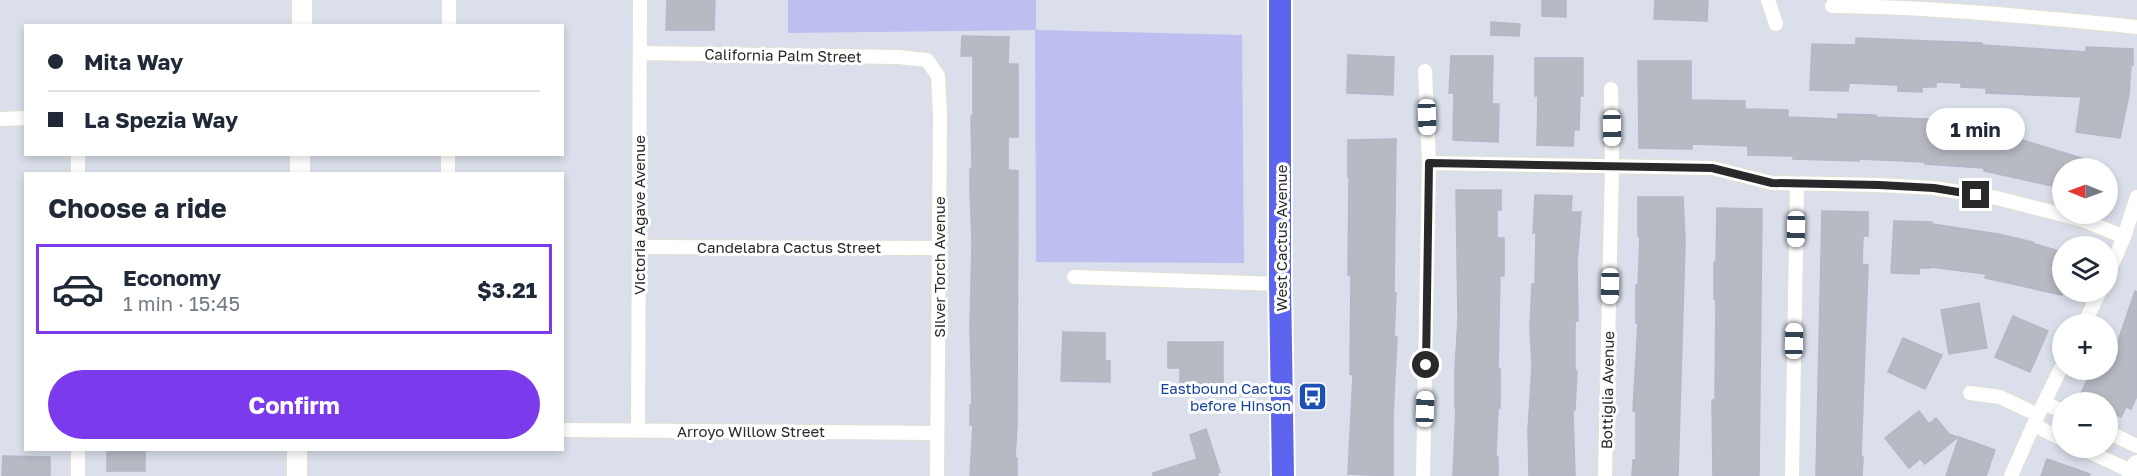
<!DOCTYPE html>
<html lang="en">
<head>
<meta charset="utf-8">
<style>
  :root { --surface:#fff; --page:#f2f2f3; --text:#1f2937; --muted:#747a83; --line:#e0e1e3; --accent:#7c3aed }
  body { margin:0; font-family:"Golos Text",sans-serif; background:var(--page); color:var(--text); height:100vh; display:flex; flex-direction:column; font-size:22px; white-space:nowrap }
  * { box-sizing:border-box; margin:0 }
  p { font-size:20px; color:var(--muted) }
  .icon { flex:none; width:33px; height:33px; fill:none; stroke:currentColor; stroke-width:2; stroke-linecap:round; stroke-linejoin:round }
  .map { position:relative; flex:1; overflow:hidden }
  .side { position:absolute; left:24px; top:172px; width:540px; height:279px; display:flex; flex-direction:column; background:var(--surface); border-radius:0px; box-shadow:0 3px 9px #0003 }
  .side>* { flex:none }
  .guide { position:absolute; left:24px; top:24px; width:540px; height:132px; border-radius:0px; box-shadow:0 3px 9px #0003; display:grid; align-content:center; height:132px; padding:0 24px; background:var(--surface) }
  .needle { width:39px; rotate:271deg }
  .controls { position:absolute; left:2052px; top:158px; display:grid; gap:12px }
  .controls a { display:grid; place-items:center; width:66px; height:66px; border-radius:50%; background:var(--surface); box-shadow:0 3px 9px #0003; font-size:30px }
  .end { position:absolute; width:27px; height:27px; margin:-14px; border:8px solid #292929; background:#fff; box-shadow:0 0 0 3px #fff }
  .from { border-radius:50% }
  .bubble { position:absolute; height:42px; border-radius:21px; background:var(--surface); box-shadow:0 3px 9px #0003; font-size:20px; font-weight:700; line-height:42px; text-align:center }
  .car { position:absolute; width:18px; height:36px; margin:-18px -9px; border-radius:8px; box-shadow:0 0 4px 2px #0007; background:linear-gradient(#fff 24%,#345 0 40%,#fff 0 76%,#345 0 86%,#fff 0) }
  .guide b { display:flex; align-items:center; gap:21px; height:57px; font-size:22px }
  .guide b+b { border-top:2px solid var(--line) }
  .guide i { width:15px; height:15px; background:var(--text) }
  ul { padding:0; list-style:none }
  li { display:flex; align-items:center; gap:18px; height:90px; margin:0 12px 9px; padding:0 12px; border:3px solid var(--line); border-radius:0px }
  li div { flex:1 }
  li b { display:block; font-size:22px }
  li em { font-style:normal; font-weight:700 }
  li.on { border-color:var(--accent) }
  li>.icon { width:54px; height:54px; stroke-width:1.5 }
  h2 { padding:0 24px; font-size:27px; line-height:72px }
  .button { display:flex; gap:12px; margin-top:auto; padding:12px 24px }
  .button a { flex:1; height:69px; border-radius:36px; background:var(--accent); color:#fff; font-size:24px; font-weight:700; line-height:69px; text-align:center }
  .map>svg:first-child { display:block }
  .sand { fill:#bfbef0 }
  .building { fill:#b7b9c3; stroke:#b4b7c6; stroke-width:1.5 }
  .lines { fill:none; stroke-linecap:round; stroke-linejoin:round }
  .street-casing { stroke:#e1e1d0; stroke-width:16 }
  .secondary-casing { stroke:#e1e1d0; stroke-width:22 }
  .primary-casing { stroke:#fff; stroke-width:26 }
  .street { stroke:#fff; stroke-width:14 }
  .secondary { stroke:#fff; stroke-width:20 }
  .primary { stroke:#5d64ed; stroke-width:22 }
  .route { stroke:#292929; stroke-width:8 }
  .labels { text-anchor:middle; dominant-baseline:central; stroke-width:6; stroke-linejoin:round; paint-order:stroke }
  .street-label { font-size:15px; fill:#292929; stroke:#fff }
  .transit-label { font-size:15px; fill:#164399; stroke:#fff; text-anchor:end }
</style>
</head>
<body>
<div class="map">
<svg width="2137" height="476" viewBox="0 0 2137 476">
  <rect width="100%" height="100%" fill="#dadfeb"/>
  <!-- sand -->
  <polygon class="sand" points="788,0 1036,0 1036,30 1242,35 1244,263 1036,262 1035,30 788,33"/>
  <!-- building -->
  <g class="building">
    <polygon points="667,0 715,0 714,30 666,30"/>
    <polygon points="1542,0 1566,0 1566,17 1542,16"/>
    <polygon points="1655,0 1708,0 1707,21 1654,19"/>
    <polygon points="1491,22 1520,24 1519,36 1491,35"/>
    <polygon points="962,36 1009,37 1008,64 1018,64 1018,137 1008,137 1008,170 1018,171 1017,425 1015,458 1017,458 1017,476 970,476 973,425 970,425 970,405 972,405 970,327 972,243 970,189 970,169 972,169 971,116 973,116 973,56 961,56"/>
    <polygon points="1856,38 1982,43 1982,45 2086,52 2086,47 2133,49 2133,65 2131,65 2129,94 2120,138 2076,132 2081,97 1986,93 1986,88 1961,87 1961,83 1936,82 1936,87 1922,87 1922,92 1898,91 1898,85 1849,83 1848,91 1810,90 1812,44 1856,45"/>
    <polygon points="1348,55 1394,57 1393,95 1347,93"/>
    <polygon points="1451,56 1493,56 1492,104 1499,104 1498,142 1453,140 1454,93 1449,93"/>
    <polygon points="1535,58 1583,58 1583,96 1580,96 1579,130 1574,130 1573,146 1537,145 1538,96 1535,96"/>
    <polygon points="1638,61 1691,61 1691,100 1745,101 1745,109 1788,110 1788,117 1838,119 1838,114 1876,115 1876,117 1976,121 2001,126 1999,133 2105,165 2104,168 2062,168 2062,188 1984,171 1984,168 1925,164 1925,162 1859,159 1859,161 1793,159 1793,156 1748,155 1748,146 1692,144 1692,149 1639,148"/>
    <polygon points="1396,139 1394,293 1396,293 1394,337 1397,337 1393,416 1393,476 1348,474 1353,375 1350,374 1351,275 1348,275 1349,177 1348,177 1348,140"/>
    <polygon points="1456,190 1501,190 1501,210 1497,210 1497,238 1504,238 1504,276 1500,276 1498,369 1500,369 1500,408 1498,408 1496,457 1498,457 1498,476 1453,476 1456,408 1455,408 1455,369 1458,319"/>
    <polygon points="1535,195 1572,196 1571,212 1581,212 1577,263 1578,321 1575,321 1575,371 1577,371 1575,410 1573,410 1575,476 1529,476 1528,431 1532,366 1530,327 1532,284 1535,284 1536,233 1533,233"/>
    <polygon points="1638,197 1683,197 1685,242 1678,476 1632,476 1633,460 1636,460 1636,411 1633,411 1638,323 1636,323 1636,285 1638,285 1640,236 1638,236"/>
    <polygon points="1717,208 1762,209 1759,476 1713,476 1712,400 1715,400 1716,299 1714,299 1714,262 1716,262"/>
    <polygon points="1822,211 1868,212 1868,236 1863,236 1862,264 1868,265 1861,458 1863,457 1862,476 1816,476"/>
    <polygon points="1894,221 1932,222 1932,224 1998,234 2033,242 2032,243 2062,252 2062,295 1985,278 1986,274 1930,267 1930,268 1919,268 1919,274 1891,273"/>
    <polygon points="2135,291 2137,292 2137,396 2131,409 2126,407 2121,417 2108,410 2108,402 2090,402 2079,397 2093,369 2108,369 2108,336 2118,341"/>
    <polygon points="1979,303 1987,348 1949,354 1941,310"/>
    <polygon points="2013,316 2048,331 2030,372 1995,357"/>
    <polygon points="1063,332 1105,333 1105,361 1110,361 1110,382 1061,381"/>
    <polygon points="1903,338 1942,355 1925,389 1888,372"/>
    <polygon points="1168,342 1223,342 1223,393 1180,394 1180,368 1168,368"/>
    <polygon points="1919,411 1929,424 1936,418 1949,434 1958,437 1925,464 1920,459 1909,468 1885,438"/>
    <polygon points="1206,429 1220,472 1217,473 1218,476 1153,476 1153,473 1197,459 1190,435"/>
    <polygon points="1959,437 1995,450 1986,476 1946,476"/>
    <rect x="107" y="452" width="38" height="19"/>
    <polygon points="3,456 50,457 50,476 2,476"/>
    <polygon points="2047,459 2090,474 2089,476 2041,476"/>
  </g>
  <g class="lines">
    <defs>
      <g id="street">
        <polyline points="1768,0 1776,24"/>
        <path d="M1832,6C1934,7 2035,17 2137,27"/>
        <polyline points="449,26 449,0"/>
        <polyline points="640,53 898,57 927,60 938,76 940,115 937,476"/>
        <polyline points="0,119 26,118"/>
        <polyline points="78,154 78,174"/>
        <polyline points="1429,163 1712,168 1772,183 1879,185 1934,188 1997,198 2083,220 2124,237"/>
        <polyline points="448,174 448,154"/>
        <polyline points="639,247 939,248"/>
        <polyline points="2108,274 2124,237 2137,197"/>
        <polyline points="1074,277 1280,284"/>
        <polyline points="2084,324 2100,291"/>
        <polyline points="1970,393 2000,397 2038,415"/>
        <polyline points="2044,403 2062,411"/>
        <polyline points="2034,425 2062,439"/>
        <polyline points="565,430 937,433"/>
        <polyline points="638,430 640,0"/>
        <polyline points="2108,432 2137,446"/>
        <polyline points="2079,447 2137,474"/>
        <polyline points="78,476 78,450"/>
        <polyline points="1423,476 1429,163 1425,71"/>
        <polyline points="1605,476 1612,167 1611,89"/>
        <polyline points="1792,476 1797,184"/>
        <polyline points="2011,476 2038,415 2062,366"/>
      </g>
      <g id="secondary">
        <polyline points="302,26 302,0"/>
        <polyline points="300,174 300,154"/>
        <polyline points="297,476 297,450"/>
        <polyline points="2132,476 2137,465"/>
      </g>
      <polyline id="primary" points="1280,0 1280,284 1283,476"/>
    </defs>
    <!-- street casing -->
    <use href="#street" class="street-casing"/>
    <!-- secondary casing -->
    <use href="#secondary" class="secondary-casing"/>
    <!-- primary casing -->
    <use href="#primary" class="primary-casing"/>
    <!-- street -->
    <use href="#street" class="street"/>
    <!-- secondary -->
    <use href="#secondary" class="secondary"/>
    <!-- primary -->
    <use href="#primary" class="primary"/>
  </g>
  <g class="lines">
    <!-- route -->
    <polyline class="route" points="1426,365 1429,163 1712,168 1772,183 1879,185 1934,188 1976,195"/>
  </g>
  <!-- icons -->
  <defs>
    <symbol id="bus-square" viewBox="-11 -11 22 22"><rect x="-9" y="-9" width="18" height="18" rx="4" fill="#1a4fb4" stroke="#fff"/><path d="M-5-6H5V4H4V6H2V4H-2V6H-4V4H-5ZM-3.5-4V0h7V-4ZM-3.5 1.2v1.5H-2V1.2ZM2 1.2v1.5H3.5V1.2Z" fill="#fff"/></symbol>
  </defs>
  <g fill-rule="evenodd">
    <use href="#bus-square" x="1296" y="380" width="33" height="33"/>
  </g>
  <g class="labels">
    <!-- street labels -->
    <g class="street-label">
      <text transform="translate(783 55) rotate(1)">California Palm Street</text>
      <text transform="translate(639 215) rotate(-90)">Victoria Agave Avenue</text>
      <text transform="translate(1281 238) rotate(-90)">West Cactus Avenue</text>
      <text x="789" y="247">Candelabra Cactus Street</text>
      <text transform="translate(939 267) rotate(-90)">Silver Torch Avenue</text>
      <text transform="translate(1607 390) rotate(-89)">Bottiglia Avenue</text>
      <text x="751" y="431">Arroyo Willow Street</text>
    </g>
    <!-- transit labels -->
    <g class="transit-label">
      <text x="1291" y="388">Eastbound Cactus<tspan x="1291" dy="17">before Hinson</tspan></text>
    </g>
  </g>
</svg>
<div class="controls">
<a><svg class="needle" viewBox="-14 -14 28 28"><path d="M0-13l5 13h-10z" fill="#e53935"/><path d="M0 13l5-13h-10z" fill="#747a83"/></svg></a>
<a><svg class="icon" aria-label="layers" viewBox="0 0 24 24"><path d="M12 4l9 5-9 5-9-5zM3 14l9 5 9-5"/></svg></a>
<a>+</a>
<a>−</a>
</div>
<i class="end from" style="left:1426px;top:365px"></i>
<i class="end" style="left:1976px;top:195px"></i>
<div class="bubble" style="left:1926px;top:108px;width:99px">1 min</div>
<i class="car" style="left:1427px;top:117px;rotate:178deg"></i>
<i class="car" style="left:1612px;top:128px;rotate:179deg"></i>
<i class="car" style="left:1796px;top:229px;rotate:181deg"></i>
<i class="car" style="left:1610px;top:286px;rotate:181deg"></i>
<i class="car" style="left:1794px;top:341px;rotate:1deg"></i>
<i class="car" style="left:1425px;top:409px;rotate:2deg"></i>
<div class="guide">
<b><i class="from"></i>Mita Way</b>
<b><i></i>La Spezia Way</b>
</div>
<section class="side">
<h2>Choose a ride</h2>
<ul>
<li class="on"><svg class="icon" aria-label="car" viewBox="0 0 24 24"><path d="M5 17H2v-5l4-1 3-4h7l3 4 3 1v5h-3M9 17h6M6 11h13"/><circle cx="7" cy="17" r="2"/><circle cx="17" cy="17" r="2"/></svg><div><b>Economy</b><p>1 min · 15:45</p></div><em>$3.21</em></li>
</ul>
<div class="button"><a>Confirm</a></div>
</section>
</div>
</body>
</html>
